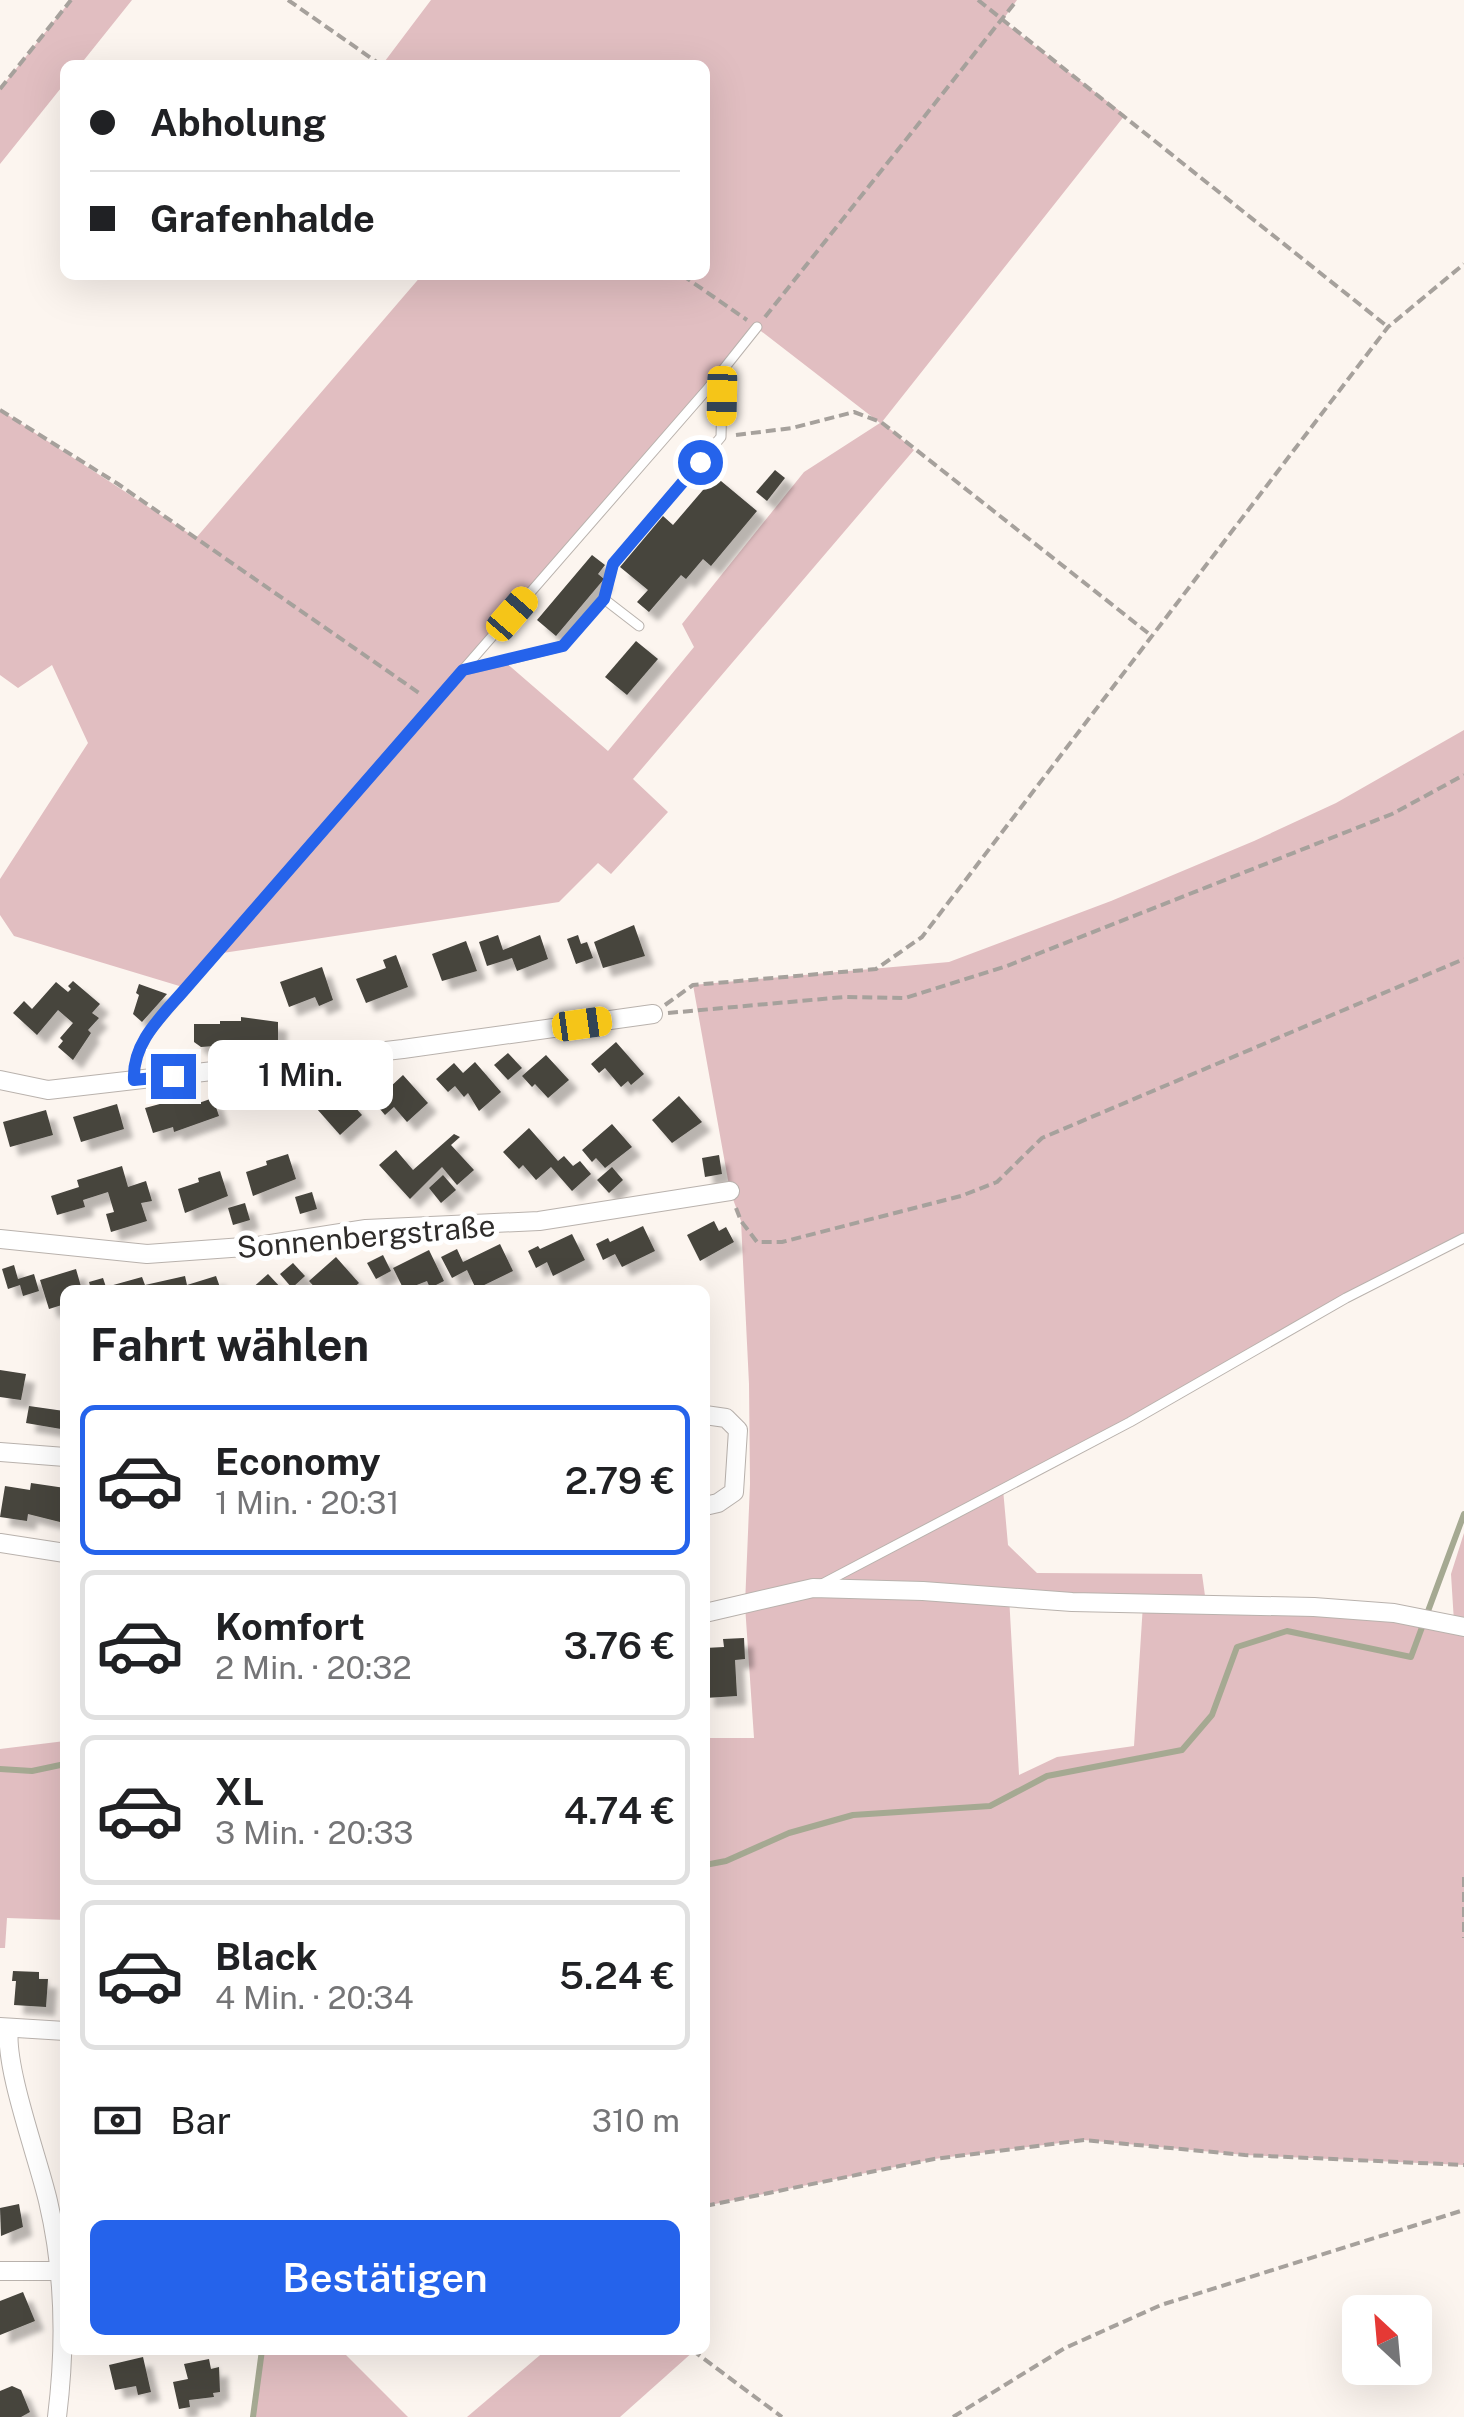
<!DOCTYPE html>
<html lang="de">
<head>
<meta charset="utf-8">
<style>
  :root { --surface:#fff; --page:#f6f6f6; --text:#202124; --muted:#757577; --line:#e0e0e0; --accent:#2563eb }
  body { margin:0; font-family:"Public Sans",sans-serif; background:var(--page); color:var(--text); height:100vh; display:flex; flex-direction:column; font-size:38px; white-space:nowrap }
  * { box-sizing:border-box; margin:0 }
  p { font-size:32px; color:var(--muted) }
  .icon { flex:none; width:55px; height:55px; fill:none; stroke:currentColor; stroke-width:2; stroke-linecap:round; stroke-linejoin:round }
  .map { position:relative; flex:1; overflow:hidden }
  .drawer { position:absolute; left:60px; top:1285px; width:650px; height:1070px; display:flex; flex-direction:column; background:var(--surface); border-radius:15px; box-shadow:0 10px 40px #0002 }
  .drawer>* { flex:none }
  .hud { position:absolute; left:60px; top:60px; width:650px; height:220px; border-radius:15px; box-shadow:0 10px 40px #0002; display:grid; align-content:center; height:220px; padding:0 30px; background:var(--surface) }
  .needle { width:65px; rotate:334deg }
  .buttons { position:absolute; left:1342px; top:2295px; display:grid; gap:20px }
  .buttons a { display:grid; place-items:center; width:90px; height:90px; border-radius:15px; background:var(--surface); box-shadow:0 10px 40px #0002; font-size:50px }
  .end { position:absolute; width:45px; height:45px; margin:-22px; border:12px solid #2563eb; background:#fff; box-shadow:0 0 0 5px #fff }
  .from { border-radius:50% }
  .bubble { position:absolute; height:70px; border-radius:15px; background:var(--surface); box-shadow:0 10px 40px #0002; font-size:32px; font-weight:600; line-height:70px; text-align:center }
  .car { position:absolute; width:30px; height:60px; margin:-30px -15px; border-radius:12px; box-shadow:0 0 8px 2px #0007; background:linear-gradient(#f5c518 24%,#345 0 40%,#f5c518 0 76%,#345 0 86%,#f5c518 0) }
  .hud b { display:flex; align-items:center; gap:35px; height:95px; font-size:38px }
  .hud b+b { border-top:2px solid var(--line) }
  .hud i { width:25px; height:25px; background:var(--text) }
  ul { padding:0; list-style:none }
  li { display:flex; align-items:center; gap:30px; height:150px; margin:0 20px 15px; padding:0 10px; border:5px solid var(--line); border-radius:15px }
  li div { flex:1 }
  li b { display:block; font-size:38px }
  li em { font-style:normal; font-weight:600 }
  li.selected { border-color:var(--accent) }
  li>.icon { width:90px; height:90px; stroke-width:1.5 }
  h2 { padding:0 30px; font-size:45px; line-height:120px }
  .pay { display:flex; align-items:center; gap:25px; height:110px; padding:0 30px; font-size:38px }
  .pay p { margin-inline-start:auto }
  .primary-button { display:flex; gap:20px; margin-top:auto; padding:20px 30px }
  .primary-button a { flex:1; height:115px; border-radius:15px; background:var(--accent); color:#fff; font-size:40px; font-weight:600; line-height:115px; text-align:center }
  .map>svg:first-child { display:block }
  .green { fill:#e1bec1; fill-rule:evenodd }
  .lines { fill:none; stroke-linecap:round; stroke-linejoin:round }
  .stream { stroke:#a5a992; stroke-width:6 }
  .building { fill:#46443d; filter:url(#shadow) }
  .lane-casing { stroke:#b9b2ad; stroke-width:11 }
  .street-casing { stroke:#b9b2ad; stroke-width:20 }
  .path { stroke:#a6a19c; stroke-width:4; stroke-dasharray:10 5; stroke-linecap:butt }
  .lane { stroke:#fff; stroke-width:9 }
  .street { stroke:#fff; stroke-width:18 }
  .route { stroke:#2563eb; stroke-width:12 }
  .labels { text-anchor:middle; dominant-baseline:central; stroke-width:10; stroke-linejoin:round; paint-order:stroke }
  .street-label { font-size:30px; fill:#2f2c2a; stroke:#fff }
</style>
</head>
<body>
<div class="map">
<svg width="1464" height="2417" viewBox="0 0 1464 2417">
  <defs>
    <filter id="shadow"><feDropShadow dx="9" dy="9" stdDeviation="2.5" flood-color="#0004"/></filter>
  </defs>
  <rect width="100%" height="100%" fill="#fcf5ef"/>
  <!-- green -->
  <g class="green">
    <polygon points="71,0 132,0 80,65 65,65 65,83 0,164 0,89"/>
    <path d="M431,0H1017L1002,21L1125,115L882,422L914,450L633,779L668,812L611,874L598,863L559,902L216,954L186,988L14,936L0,915V879L88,743L52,665L18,688L0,675V410L196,538L422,275H705V65H382ZM757,328L880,423L804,472L682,624L694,647L608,751L505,662L464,669Z"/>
    <path d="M1464,730V1238L1003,1489L1008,1545L1037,1573L1202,1574L1206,1603L1454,1622L1451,1574L1464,1533V2165L1245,2155L1084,2140L934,2159L705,2206V1738H754L745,1605L750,1484L749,1384L741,1221L730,1191L693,985L949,962L1111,901L1254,841L1336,803ZM1009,1596L1143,1604L1134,1746L1057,1757L1019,1775Z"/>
    <polygon points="65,1741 65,1920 7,1918 5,1948 0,1948 0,1749"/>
    <polygon points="262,2350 341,2350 408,2417 253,2417"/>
    <polygon points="546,2350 692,2350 694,2351 620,2417 467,2417"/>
  </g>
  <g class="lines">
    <!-- stream -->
    <g class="stream">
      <polyline points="0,1769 32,1771 65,1764"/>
      <polyline points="705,1865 726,1861 789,1833 853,1815 990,1806 1047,1776 1182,1750 1212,1715 1237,1647 1287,1631 1411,1657 1464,1514"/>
      <polyline points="253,2417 262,2350"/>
    </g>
  </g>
  <!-- building -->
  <g class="building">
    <polygon points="775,470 785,478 767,501 756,492"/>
    <polygon points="715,476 757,511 711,566 703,559 686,579 681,575 649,612 637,602 648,590 620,567 663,516 673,525"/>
    <polygon points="592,555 605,565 598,574 604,579 556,636 537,620"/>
    <polygon points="636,641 658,659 627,695 605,677"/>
    <polygon points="634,925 645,956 603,968 594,942"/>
    <polygon points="498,935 503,950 540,935 548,959 517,971 512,958 487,966 479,942"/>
    <polygon points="578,935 581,944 587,942 593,958 576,964 567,939"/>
    <polygon points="466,941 477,971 442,981 432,954"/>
    <polygon points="396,955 408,987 366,1003 356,979 386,968 383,960"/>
    <polygon points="322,967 333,1000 319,1006 315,997 289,1007 280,982"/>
    <polygon points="73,981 100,1004 92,1013 99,1018 88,1030 91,1033 73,1060 58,1047 63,1041 60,1038 73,1023 58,1010 37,1035 13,1013 24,1001 32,1009 56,982 68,992 71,989 68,986"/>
    <polygon points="139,984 167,994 142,1022 133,1014 139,995 136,993"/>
    <polygon points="241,1017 278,1022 278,1041 241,1041 241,1044 201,1047 194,1042 194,1024 220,1024 220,1021 241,1021"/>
    <polygon points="616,1042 644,1074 631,1085 628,1081 621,1087 605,1068 599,1073 591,1064"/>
    <polygon points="508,1053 522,1068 508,1080 494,1065"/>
    <polygon points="546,1055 569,1080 548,1098 535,1084 532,1087 522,1076"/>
    <polygon points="475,1062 501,1092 479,1111 468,1093 464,1097 455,1086 448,1092 436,1079 454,1063 463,1073"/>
    <polygon points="403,1075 428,1103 407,1122 394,1107 385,1115 374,1102"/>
    <polygon points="339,1089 362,1115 340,1135 317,1109"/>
    <polygon points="193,1095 196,1104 213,1098 219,1116 174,1132 173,1127 153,1133 145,1108"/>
    <polygon points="679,1096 702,1122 672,1143 652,1120"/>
    <polygon points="117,1104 124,1129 81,1142 73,1117"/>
    <polygon points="46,1110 53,1135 10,1147 3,1122"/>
    <polygon points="612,1124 632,1147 605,1168 596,1158 592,1162 582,1150"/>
    <polygon points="529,1128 558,1161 564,1156 573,1166 580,1161 591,1174 572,1191 551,1167 536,1180 523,1165 519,1169 503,1152"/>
    <polygon points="454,1134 460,1137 451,1145 474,1170 457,1185 442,1167 410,1199 379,1165 396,1150 413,1170"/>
    <polygon points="288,1154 296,1179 253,1196 246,1172 267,1165 266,1161"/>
    <polygon points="719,1155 722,1174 705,1177 702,1158"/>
    <polygon points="122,1166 128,1187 146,1181 152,1201 141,1203 147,1221 111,1232 106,1214 114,1212 108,1192 83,1200 85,1207 57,1215 51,1196 79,1187 77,1180"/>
    <polygon points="612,1167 623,1180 609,1193 597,1180"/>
    <polygon points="220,1171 228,1196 185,1213 178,1189 199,1182 198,1178"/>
    <polygon points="443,1175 456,1190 441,1203 429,1188"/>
    <polygon points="312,1192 317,1209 300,1214 295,1197"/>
    <polygon points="245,1203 250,1220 233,1225 228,1208"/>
    <polygon points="714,1221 719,1231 726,1227 734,1242 700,1261 687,1235"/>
    <polygon points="643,1226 655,1251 622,1267 615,1254 603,1260 596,1244 608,1238 610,1242"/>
    <polygon points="572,1234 585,1260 553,1276 547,1262 536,1268 528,1251 538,1246 540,1249"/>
    <polygon points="500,1244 513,1271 476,1289 467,1270 452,1278 441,1257 457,1249 463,1262"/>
    <polygon points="429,1250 444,1281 430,1288 427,1281 404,1290 393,1268"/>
    <polygon points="383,1255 391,1271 376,1279 367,1263"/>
    <polygon points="336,1257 359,1283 351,1290 317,1290 309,1281"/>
    <polygon points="293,1263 305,1276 292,1288 280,1274"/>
    <polygon points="14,1265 18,1279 34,1274 39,1291 23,1296 20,1285 8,1289 2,1269"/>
    <polygon points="76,1269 82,1290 65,1290 65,1304 49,1309 40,1280"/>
    <polygon points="268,1274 283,1290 250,1290"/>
    <polygon points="185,1276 187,1285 216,1276 221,1290 91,1290 89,1282 103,1278 106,1287 142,1277 145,1285"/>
    <polygon points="0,1370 26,1374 21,1400 0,1397"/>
    <polygon points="29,1406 64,1411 61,1429 26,1423"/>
    <polygon points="31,1483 65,1488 64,1523 28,1514 27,1521 0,1517 5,1486 30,1490"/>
    <polygon points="744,1638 745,1659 735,1660 737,1696 705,1698 705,1648 724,1647 723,1639"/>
    <polygon points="13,1971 39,1972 39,1979 48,1979 46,2007 14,2005 16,1981 12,1981"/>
    <polygon points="19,2204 23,2227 1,2236 0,2208"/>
    <polygon points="23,2292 35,2321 0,2335 0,2301"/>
    <polygon points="143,2357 151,2392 138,2395 136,2386 115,2390 109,2365"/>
    <polygon points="209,2359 211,2369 219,2367 220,2392 213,2393 214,2397 189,2400 190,2407 179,2409 173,2382 188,2379 184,2364"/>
    <polygon points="12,2386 21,2390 30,2412 21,2417 0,2417 0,2391"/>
  </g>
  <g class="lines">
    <defs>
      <g id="lane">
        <polyline points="604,599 613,564 721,437 722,397 710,386"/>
        <polyline points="465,670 563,646 604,599 639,626"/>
        <path d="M134,1079C132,1042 163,1016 186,988L710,386L757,327"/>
        <polyline points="820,1585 1130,1422 1346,1298 1464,1238"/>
      </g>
      <g id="street">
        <polyline points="0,1080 48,1090 403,1049 653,1014"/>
        <polyline points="0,1239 147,1254 258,1246 366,1229 539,1221 730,1191"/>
        <polyline points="705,1415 726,1418 738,1430 734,1492 718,1503 705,1506"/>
        <polyline points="0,1452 65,1457"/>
        <polyline points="0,1543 65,1553"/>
        <polyline points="705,1613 813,1588 923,1591 1072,1602 1314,1607 1394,1613 1464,1627"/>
        <polyline points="0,2027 65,2031"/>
        <path d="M9,2028C4,2067 38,2158 48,2201C65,2273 66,2345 57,2417"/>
        <polyline points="0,2271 60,2271"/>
      </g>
    </defs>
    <!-- lane casing -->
    <use href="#lane" class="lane-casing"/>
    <!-- street casing -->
    <use href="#street" class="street-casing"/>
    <!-- path -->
    <g class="path">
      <polyline points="288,0 381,65"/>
      <polyline points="978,0 1388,327"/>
      <polyline points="0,89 71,0"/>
      <polyline points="682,275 747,320"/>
      <polyline points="765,317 1017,0"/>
      <polyline points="0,410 118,484 422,695"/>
      <polyline points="736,435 792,428 854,412 881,422 1148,633"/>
      <polyline points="665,1005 693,985 876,969 922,937 1388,327 1464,264"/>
      <polyline points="668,1013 844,997 905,998 1007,966 1392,814 1464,775"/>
      <polyline points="736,1208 741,1221 757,1242 782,1242 961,1196 997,1182 1042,1138 1464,959"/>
      <polyline points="1464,1877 1464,1938"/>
      <polyline points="705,2206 934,2159 1084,2140 1245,2155 1464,2165"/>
      <polyline points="692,2350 782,2417"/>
      <polyline points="953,2417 1065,2348 1161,2305 1464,2210"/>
    </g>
    <!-- lane -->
    <use href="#lane" class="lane"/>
    <!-- street -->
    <use href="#street" class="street"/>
  </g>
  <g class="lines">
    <!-- route -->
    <path class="route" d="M173,1076L134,1080C132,1042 162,1016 186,988L463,670L563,646L604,599L613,564L700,462"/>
  </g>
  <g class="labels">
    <!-- street labels -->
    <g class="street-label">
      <text transform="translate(366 1236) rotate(-5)">Sonnenbergstraße</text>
    </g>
  </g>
</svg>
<div class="buttons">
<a><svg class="needle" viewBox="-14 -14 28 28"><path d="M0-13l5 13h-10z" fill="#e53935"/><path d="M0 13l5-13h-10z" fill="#757577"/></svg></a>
</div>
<i class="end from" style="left:700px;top:462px"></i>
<i class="end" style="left:173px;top:1076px"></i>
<div class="bubble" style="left:208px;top:1040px;width:185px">1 Min.</div>
<i class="car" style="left:722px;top:396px;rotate:181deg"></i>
<i class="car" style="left:512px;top:614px;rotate:41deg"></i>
<i class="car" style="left:582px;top:1024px;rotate:82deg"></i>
<div class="hud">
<b><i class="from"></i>Abholung</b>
<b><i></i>Grafenhalde</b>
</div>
<section class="drawer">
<h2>Fahrt wählen</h2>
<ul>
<li class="selected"><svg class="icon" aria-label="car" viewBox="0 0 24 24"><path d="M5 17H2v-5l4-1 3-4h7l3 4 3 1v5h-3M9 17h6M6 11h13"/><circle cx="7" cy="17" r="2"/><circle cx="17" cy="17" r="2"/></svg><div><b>Economy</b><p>1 Min. · 20:31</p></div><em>2.79 €</em></li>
<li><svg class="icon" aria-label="car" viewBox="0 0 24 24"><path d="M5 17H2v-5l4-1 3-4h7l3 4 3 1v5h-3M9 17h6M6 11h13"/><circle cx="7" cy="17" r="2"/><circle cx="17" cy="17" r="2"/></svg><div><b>Komfort</b><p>2 Min. · 20:32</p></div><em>3.76 €</em></li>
<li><svg class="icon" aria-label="car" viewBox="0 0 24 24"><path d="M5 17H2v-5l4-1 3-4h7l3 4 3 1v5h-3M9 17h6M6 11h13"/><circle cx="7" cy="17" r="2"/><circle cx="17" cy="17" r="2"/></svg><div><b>XL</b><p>3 Min. · 20:33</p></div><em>4.74 €</em></li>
<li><svg class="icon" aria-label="car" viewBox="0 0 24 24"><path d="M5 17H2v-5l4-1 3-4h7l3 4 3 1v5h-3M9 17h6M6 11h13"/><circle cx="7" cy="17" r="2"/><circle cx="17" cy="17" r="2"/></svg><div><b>Black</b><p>4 Min. · 20:34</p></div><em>5.24 €</em></li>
</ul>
<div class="pay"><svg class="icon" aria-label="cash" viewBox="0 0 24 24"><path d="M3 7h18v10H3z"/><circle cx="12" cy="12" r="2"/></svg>Bar<p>310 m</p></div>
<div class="primary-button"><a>Bestätigen</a></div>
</section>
</div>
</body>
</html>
